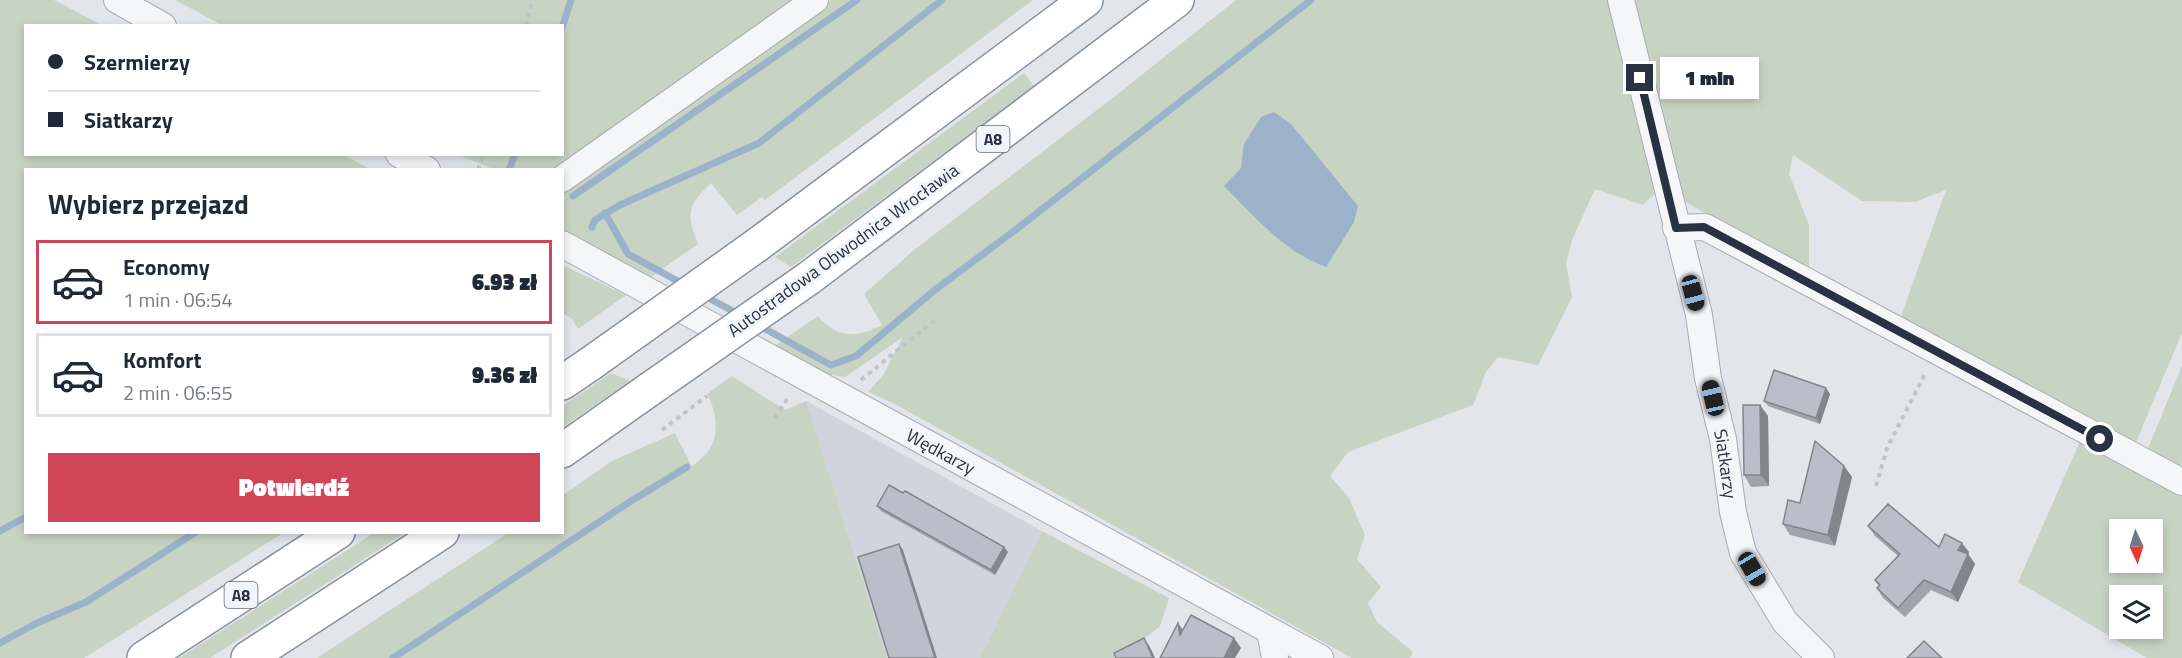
<!DOCTYPE html>
<html lang="pl">
<head>
<meta charset="utf-8">
<style>
  :root { --surface:#fff; --page:#f6f6f7; --text:#1f2937; --muted:#747a83; --line:#e0e1e3; --accent:#d14559 }
  body { margin:0; font-family:"Titillium Web",sans-serif; background:var(--page); color:var(--text); height:100vh; display:flex; flex-direction:column; font-size:22px; white-space:nowrap }
  * { box-sizing:border-box; margin:0 }
  p { font-size:20px; color:var(--muted) }
  .icon { flex:none; width:33px; height:33px; fill:none; stroke:currentColor; stroke-width:2; stroke-linecap:round; stroke-linejoin:round }
  .map { position:relative; flex:1; overflow:hidden }
  .drawer { position:absolute; left:24px; top:168px; width:540px; height:366px; display:flex; flex-direction:column; background:var(--surface); border-radius:0px; box-shadow:0 3px 9px #0003 }
  .drawer>* { flex:none }
  .hud { position:absolute; left:24px; top:24px; width:540px; height:132px; border-radius:0px; box-shadow:0 3px 9px #0003; display:grid; align-content:center; height:132px; padding:0 24px; background:var(--surface) }
  .needle { width:39px; rotate:176deg }
  .tools { position:absolute; left:2109px; top:519px; display:grid; gap:12px }
  .tools a { display:grid; place-items:center; width:54px; height:54px; border-radius:0px; background:var(--surface); box-shadow:0 3px 9px #0003; font-size:30px }
  .end { position:absolute; width:27px; height:27px; margin:-14px; border:8px solid #293243; background:#fff; box-shadow:0 0 0 3px #fff }
  .from { border-radius:50% }
  .bubble { position:absolute; height:42px; border-radius:0px; background:var(--surface); box-shadow:0 3px 9px #0003; font-size:20px; font-weight:800; line-height:42px; text-align:center }
  .car { position:absolute; width:18px; height:36px; margin:-18px -9px; border-radius:8px; box-shadow:0 0 4px 2px #0007; background:linear-gradient(#222 24%,#8ab4d8 0 40%,#222 0 76%,#8ab4d8 0 86%,#222 0) }
  .hud b { display:flex; align-items:center; gap:21px; height:57px; font-size:22px }
  .hud b+b { border-top:2px solid var(--line) }
  .hud i { width:15px; height:15px; background:var(--text) }
  ul { padding:0; list-style:none }
  li { display:flex; align-items:center; gap:18px; height:84px; margin:0 12px 9px; padding:0 12px; border:3px solid var(--line); border-radius:0px }
  li div { flex:1 }
  li b { display:block; font-size:22px }
  li em { font-style:normal; font-weight:800 }
  li.on { border-color:var(--accent) }
  li>.icon { width:54px; height:54px; stroke-width:1.5 }
  h2 { padding:0 24px; font-size:27px; line-height:72px }
  .action { display:flex; gap:12px; margin-top:auto; padding:12px 24px }
  .action a { flex:1; height:69px; border-radius:0px; background:var(--accent); color:#fff; font-size:24px; font-weight:800; line-height:69px; text-align:center }
  .map>svg:first-child { display:block }
  .built { fill:#d0d4dc }
  .green { fill:#c7d4c3; fill-rule:evenodd }
  .water { fill:#9cb2cb }
  .lines { fill:none; stroke-linecap:round; stroke-linejoin:round }
  .stream { stroke:#9cb2cb; stroke-width:7 }
  .minor-casing { stroke:#a7acb5; stroke-width:28 }
  .highway-casing { stroke:#8992a1; stroke-width:36 }
  .path { stroke:#c0c3c9; stroke-width:4; stroke-dasharray:4.5 4.5; stroke-linecap:butt }
  .minor { stroke:#f5f6f8; stroke-width:26 }
  .highway { stroke:#fff; stroke-width:33 }
  .highway-bridge-casing { stroke:#8992a1; stroke-width:36; stroke-linecap:butt }
  .highway-bridge { stroke:#fff; stroke-width:33 }
  .wall { fill:#9fa3ac }
  .shaded-wall { fill:#82858c }
  .building { fill:#b9bec8; stroke:#82858c; stroke-width:1.5 }
  .route { stroke:#293243; stroke-width:8 }
  .labels { text-anchor:middle; dominant-baseline:central; stroke-width:6; stroke-linejoin:round; paint-order:stroke }
  .shield { fill:#f1f4f8; stroke:#656c79; stroke-width:1.5 }
  .shield-label { font-size:16px; font-weight:bold; fill:#293243 }
  .street-label { font-size:18px; fill:#293243; stroke:#f1f4f8 }
</style>
</head>
<body>
<div class="map">
<svg width="2182" height="658" viewBox="0 0 2182 658">
  <rect width="100%" height="100%" fill="#e2e5ea"/>
  <!-- built -->
  <polygon class="built" points="806,401 1042,531 980,658 887,658"/>
  <!-- green -->
  <g class="green">
    <polygon points="0,0 54,0 102,25 26,26 26,154 342,154 370,169 26,170 26,532 283,533 84,658 0,658"/>
    <polygon points="175,0 800,0 558,170 493,169 459,155 562,154 562,26 222,25"/>
    <path d="M831,0H1033L765,200L762,197L737,215L711,183C687,206 686,214 698,244L648,279L563,231L562,189Z"/>
    <path d="M1236,0H1609L1655,193L1643,205L1595,189L1572,240L1566,264L1572,297L1538,365L1498,357L1486,372L1473,405L1348,452L1330,476L1349,498L1365,535L1357,559L1381,587L1368,603L1377,622L1413,652L1410,658H1352L893,403L868,392L883,375L903,337L845,377L825,374L776,345L818,316C837,339 857,338 882,325L864,294L914,250L1114,97Z"/>
    <polygon points="1633,0 2182,0 2182,333 2136,442 1901,316 1946,190 1915,202 1862,201 1793,155 1789,174 1809,225 1809,273 1677,197"/>
    <polygon points="1024,73 1034,86 791,267 775,257"/>
    <polygon points="564,266 626,295 578,329 572,319 563,313"/>
    <polygon points="2182,366 2182,470 2147,451"/>
    <polygon points="611,373 630,381 563,427 563,406"/>
    <path d="M732,376L785,410L806,401L887,658H317L508,533L562,532L563,495L612,461L675,433L692,467C697,462 705,456 709,450C720,433 716,410 707,394Z"/>
    <path d="M2081,439L2182,493V658H2147L2018,582ZM2120,530H2152V562H2120ZM2120,596H2152V628H2120Z"/>
    <polygon points="1042,531 1169,598 1160,626 1148,636 1129,646 1121,658 980,658"/>
    <polygon points="374,533 405,533 210,658 179,658"/>
  </g>
  <!-- water -->
  <path class="water" d="M1274,112L1291,124L1358,206L1354,222L1326,267C1284,252 1255,217 1224,186L1241,168L1244,144L1261,117Z"/>
  <g class="lines">
    <!-- stream -->
    <g class="stream">
      <polyline points="562,28 571,0"/>
      <polyline points="509,170 515,154"/>
      <polyline points="573,196 857,0"/>
      <polyline points="605,213 628,254 685,285"/>
      <polyline points="592,227 595,220 620,205 759,143 942,0"/>
      <polyline points="703,295 740,315"/>
      <polyline points="758,325 831,365 856,356 936,289 1018,228 1311,0"/>
      <polyline points="0,531 26,517"/>
      <polyline points="0,643 37,623 86,602 196,532"/>
      <polyline points="393,658 631,501 687,467"/>
    </g>
    <defs>
      <g id="minor">
        <polyline points="117,0 163,26"/>
        <path id="s1" d="M1621,0L1699,315L1708,378L1723,439L1733,512L1743,553L1785,622L1821,658"/>
        <polyline points="399,154 427,170"/>
        <polyline points="562,179 815,0"/>
        <polyline points="1676,228 1705,227 2182,482"/>
        <path id="s2" d="M562,244L1320,658"/>
        <polyline points="1270,631 1275,658"/>
      </g>
      <g id="highway">
        <polyline points="757,245 1086,0"/>
        <polyline points="809,278 1177,0"/>
        <polyline points="562,383 590,364"/>
        <polyline points="562,451 650,389"/>
        <polyline points="144,658 338,532"/>
        <polyline points="248,658 442,532"/>
      </g>
    </defs>
    <!-- minor casing -->
    <use href="#minor" class="minor-casing"/>
    <!-- highway casing -->
    <use href="#highway" class="highway-casing"/>
    <!-- path -->
    <g class="path">
      <polyline points="526,26 532,0"/>
      <polyline points="478,170 483,154"/>
      <polyline points="861,380 937,318"/>
      <polyline points="775,418 789,396"/>
      <polyline points="662,430 707,396"/>
      <polyline points="1876,486 1887,448 1926,372"/>
    </g>
    <!-- minor -->
    <use href="#minor" class="minor"/>
    <!-- highway -->
    <use href="#highway" class="highway"/>
    <defs>
      <g id="highway-bridge">
        <polyline points="590,364 757,245"/>
        <polyline points="650,389 809,278"/>
      </g>
    </defs>
    <!-- highway-bridge casing -->
    <use href="#highway-bridge" class="highway-bridge-casing"/>
    <!-- highway-bridge -->
    <use href="#highway-bridge" class="highway-bridge"/>
  </g>
  <!-- wall -->
  <g class="wall">
    <polygon points="1830,394 1820,424 1768,406 1764,401"/>
    <polygon points="1760,405 1768,416 1769,486 1751,487 1744,475"/>
    <polygon points="1844,466 1852,477 1835,546 1790,535 1783,524 1800,503"/>
    <polygon points="877,506 1008,552 995,575 881,511"/>
    <polygon points="1868,526 1939,547 1969,552 1968,554 1975,564 1958,602 1931,590 1905,617 1883,598 1877,588 1879,586 1875,580 1898,556 1875,536"/>
  </g>
  <!-- shaded-wall -->
  <g class="shaded-wall">
    <polygon points="1826,388 1830,394 1820,424 1816,418"/>
    <polygon points="1760,405 1768,416 1769,486 1761,475"/>
    <polygon points="1844,466 1852,477 1835,546 1828,535"/>
    <polygon points="1962,543 1969,552 1965,559 1958,550"/>
    <polygon points="899,544 903,550 937,658 935,658"/>
    <polygon points="1004,547 1008,552 995,575 991,570"/>
    <polygon points="1968,554 1975,564 1958,602 1951,592"/>
    <polygon points="1178,623 1185,633 1180,635"/>
    <polygon points="1144,638 1150,647 1155,658 1153,658"/>
    <polygon points="1234,638 1241,648 1235,658 1224,658"/>
  </g>
  <!-- building -->
  <g class="building">
    <polygon points="1774,370 1826,388 1816,418 1764,401"/>
    <polygon points="1743,405 1760,405 1761,475 1744,475"/>
    <polygon points="1815,441 1844,466 1828,535 1783,524 1788,500 1800,503"/>
    <polygon points="889,485 903,493 905,491 1004,547 991,570 877,506"/>
    <polygon points="1888,504 1939,547 1945,534 1962,543 1958,550 1968,554 1951,592 1924,580 1898,608 1877,588 1880,585 1875,580 1900,554 1868,526"/>
    <polygon points="899,544 935,658 889,658 858,557"/>
    <polygon points="1191,615 1234,638 1224,658 1160,658 1178,623 1180,635"/>
    <polygon points="1144,638 1153,658 1116,658 1114,653"/>
    <polygon points="1924,641 1942,658 1907,658"/>
  </g>
  <g class="lines">
    <!-- route -->
    <polyline class="route" points="1640,78 1676,228 1704,227 2100,439"/>
  </g>
  <g class="labels">
    <!-- shield labels -->
    <g class="shield">
      <rect x="976.5" y="126" width="33" height="26" rx="4.5"/>
      <rect x="224.5" y="582" width="33" height="26" rx="4.5"/>
    </g>
    <g class="shield-label">
      <text x="993" y="139">A8</text>
      <text x="241" y="595">A8</text>
    </g>
    <!-- street labels -->
    <g class="street-label">
      <text transform="translate(843 250) rotate(-36)">Autostradowa Obwodnica Wrocławia</text>
      <text stroke="none"><textPath href="#s2" startOffset="432">Wędkarzy</textPath></text>
      <text stroke="none"><textPath href="#s1" startOffset="476">Siatkarzy</textPath></text>
    </g>
  </g>
</svg>
<div class="tools">
<a><svg class="needle" viewBox="-14 -14 28 28"><path d="M0-13l5 13h-10z" fill="#e53935"/><path d="M0 13l5-13h-10z" fill="#747a83"/></svg></a>
<a><svg class="icon" aria-label="layers" viewBox="0 0 24 24"><path d="M12 4l9 5-9 5-9-5zM3 14l9 5 9-5"/></svg></a>
</div>
<i class="end from" style="left:2100px;top:439px"></i>
<i class="end" style="left:1640px;top:78px"></i>
<div class="bubble" style="left:1660px;top:57px;width:99px">1 min</div>
<i class="car" style="left:1693px;top:293px;rotate:165deg"></i>
<i class="car" style="left:1713px;top:398px;rotate:347deg"></i>
<i class="car" style="left:1752px;top:569px;rotate:150deg"></i>
<div class="hud">
<b><i class="from"></i>Szermierzy</b>
<b><i></i>Siatkarzy</b>
</div>
<section class="drawer">
<h2>Wybierz przejazd</h2>
<ul>
<li class="on"><svg class="icon" aria-label="car" viewBox="0 0 24 24"><path d="M5 17H2v-5l4-1 3-4h7l3 4 3 1v5h-3M9 17h6M6 11h13"/><circle cx="7" cy="17" r="2"/><circle cx="17" cy="17" r="2"/></svg><div><b>Economy</b><p>1 min · 06:54</p></div><em>6.93 zł</em></li>
<li><svg class="icon" aria-label="car" viewBox="0 0 24 24"><path d="M5 17H2v-5l4-1 3-4h7l3 4 3 1v5h-3M9 17h6M6 11h13"/><circle cx="7" cy="17" r="2"/><circle cx="17" cy="17" r="2"/></svg><div><b>Komfort</b><p>2 min · 06:55</p></div><em>9.36 zł</em></li>
</ul>
<div class="action"><a>Potwierdź</a></div>
</section>
</div>
</body>
</html>
